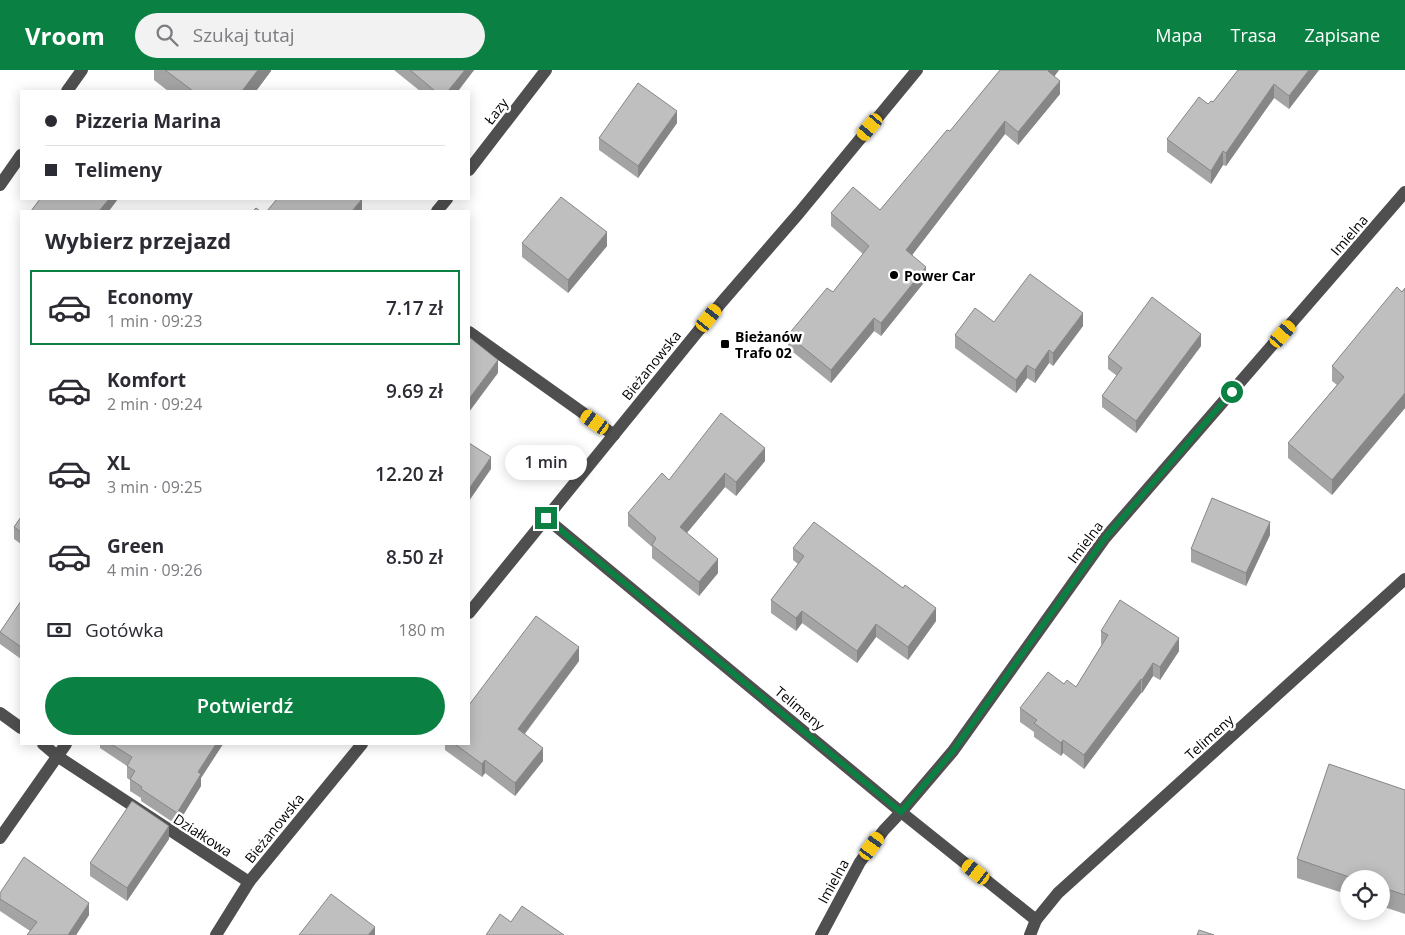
<!DOCTYPE html>
<html lang="pl">
<head>
<meta charset="utf-8">
<style>
  :root { --surface:#fff; --page:#f2f2f3; --text:#2b2b33; --muted:#7c7c81; --line:#e1e1e2; --accent:#0b8043 }
  body { margin:0; font-family:"Open Sans",sans-serif; background:var(--page); color:var(--text); height:100vh; display:flex; flex-direction:column; font-size:19px; white-space:nowrap }
  * { box-sizing:border-box; margin:0 }
  p { font-size:16px; color:var(--muted) }
  .icon { flex:none; width:28px; height:28px; fill:none; stroke:currentColor; stroke-width:2; stroke-linecap:round; stroke-linejoin:round }
  .map { position:relative; flex:1; overflow:hidden }
  .panel { position:absolute; left:20px; top:140px; width:450px; height:535px; display:flex; flex-direction:column; background:var(--surface); border-radius:0px; box-shadow:0 2px 12px #0003 }
  .panel>* { flex:none }
  .hud { position:absolute; left:20px; top:20px; width:450px; height:110px; border-radius:0px; box-shadow:0 2px 12px #0003; display:grid; align-content:center; height:110px; padding:0 25px; background:var(--surface) }
  .tools { position:absolute; left:1340px; top:800px; display:grid; gap:10px }
  .tools a { display:grid; place-items:center; width:50px; height:50px; border-radius:50%; background:var(--surface); box-shadow:0 2px 12px #0003; font-size:25px }
  .end { position:absolute; width:22px; height:22px; margin:-11px; border:6px solid #0b8043; background:#fff; box-shadow:0 0 0 2px #fff }
  .from { border-radius:50% }
  .bubble { position:absolute; height:35px; border-radius:18px; background:var(--surface); box-shadow:0 2px 12px #0003; font-size:16px; font-weight:600; line-height:35px; text-align:center }
  .car { position:absolute; width:15px; height:30px; margin:-15px -8px; border-radius:6px; box-shadow:0 0 4px 1px #0007; background:linear-gradient(#f5c518 24%,#345 0 40%,#f5c518 0 76%,#345 0 86%,#f5c518 0) }
  .hud b { display:flex; align-items:center; gap:18px; height:48px; font-size:19px }
  .hud b+b { border-top:1px solid var(--line) }
  .hud i { width:12px; height:12px; background:var(--text) }
  ul { padding:0; list-style:none }
  li { display:flex; align-items:center; gap:15px; height:75px; margin:0 10px 8px; padding:0 15px; border:2px solid transparent; border-radius:0px }
  li div { flex:1 }
  li b { display:block; font-size:19px }
  li em { font-style:normal; font-weight:600 }
  li.selected { border-color:var(--accent) }
  li>.icon { width:45px; height:45px; stroke-width:1.5 }
  h2 { padding:0 25px; font-size:22px; line-height:60px }
  .pay { display:flex; align-items:center; gap:12px; height:55px; padding:0 25px; font-size:19px }
  .pay p { margin-inline-start:auto }
  .primary-button { display:flex; gap:10px; margin-top:auto; padding:10px 25px }
  .primary-button a { flex:1; height:58px; border-radius:30px; background:var(--accent); color:#fff; font-size:20px; font-weight:600; line-height:58px; text-align:center }
  header { display:flex; align-items:center; gap:30px; box-sizing:border-box; height:70px; padding:0 25px; background:var(--accent); color:#fff }
  header strong { font-size:24px }
  nav { display:flex; gap:28px; margin-inline-start:auto; font-size:18px }
  .search { width:350px; height:45px; background:var(--page); display:flex; align-items:center; gap:12px; box-sizing:border-box; padding:0 18px; border-radius:28px; color:var(--muted); font-size:19px }
  .map>svg:first-child { display:block }
  .lines { fill:none; stroke-linecap:round; stroke-linejoin:round }
  .minor { stroke:#4f4f4f; stroke-width:12 }
  .wall { fill:#a4a4a4 }
  .shaded-wall { fill:#868686 }
  .building { fill:#bfbfbf; stroke:#868686 }
  .route { stroke:#0b8043; stroke-width:6 }
  .poi-dot { fill:#000; stroke:#fff; stroke-width:2 }
  .labels { text-anchor:middle; dominant-baseline:central; stroke-width:5; stroke-linejoin:round; paint-order:stroke }
  .street-label { font-size:14px; fill:#000; stroke:#fff }
  .poi-label { font-size:14px; font-weight:bold; fill:#000; stroke:#fff; text-anchor:start }
</style>
</head>
<body>
<header>
<strong>Vroom</strong>
<div class="search"><svg class="icon" aria-label="search" viewBox="0 0 24 24"><circle cx="10" cy="10" r="6"/><path d="M15 15l6 6"/></svg>Szukaj tutaj</div>
<nav><a>Mapa</a><a>Trasa</a><a>Zapisane</a></nav>
</header>
<div class="map">
<svg width="1405" height="865" viewBox="0 0 1405 865">
  <rect width="100%" height="100%" fill="#fff"/>
  <g class="lines">
    <!-- minor -->
    <g class="minor">
      <polyline points="67,21 82,0"/>
      <polyline points="469,100 546,0"/>
      <polyline points="0,115 21,85"/>
      <polyline points="437,141 447,129"/>
      <polyline points="469,262 614,365"/>
      <polyline points="546,448 901,742 1036,850"/>
      <polyline points="469,543 721,233 799,143 917,0"/>
      <polyline points="0,643 21,658"/>
      <polyline points="43,674 57,686 249,812"/>
      <polyline points="0,768 66,674"/>
      <polyline points="216,865 249,812 362,674"/>
      <polyline points="821,865 860,792 884,760 901,742 953,681 1105,468 1405,122"/>
      <polyline points="1030,865 1036,850 1058,823 1405,509"/>
    </g>
  </g>
  <!-- wall -->
  <g class="wall">
    <polygon points="154,0 271,0 271,1 256,21 168,21 154,10"/>
    <polygon points="394,0 474,0 458,21 420,21"/>
    <polygon points="1000,0 1059,0 1054,7 1060,24 1018,75 1005,64 912,185 926,210 881,266 874,261 831,313 788,278 788,265 833,222 863,184 831,156 831,143 880,140 950,61"/>
    <polygon points="1238,0 1319,0 1289,39 1274,28 1226,96 1223,95 1211,114 1167,82 1167,69 1208,34 1213,32"/>
    <polygon points="677,53 638,108 599,80 599,68"/>
    <polygon points="522,173 607,176 568,223 522,187"/>
    <polygon points="1405,218 1405,338 1332,425 1288,388 1288,373 1337,315 1332,311 1332,296"/>
    <polygon points="994,252 1083,256 1053,296 1049,293 1035,313 1027,308 1016,323 955,278 955,265"/>
    <polygon points="1201,276 1136,363 1102,337 1102,326 1117,306 1108,299 1108,287"/>
    <polygon points="765,391 736,426 725,417 687,463 718,503 699,526 652,488 652,477 628,456 628,443 669,410"/>
    <polygon points="21,447 21,474 14,469 14,457"/>
    <polygon points="1270,465 1246,516 1191,492 1191,479"/>
    <polygon points="793,478 936,551 908,590 876,567 857,593 802,553 796,561 771,543 771,530 798,494 793,490"/>
    <polygon points="21,531 21,589 0,574 0,562"/>
    <polygon points="1101,561 1179,581 1160,610 1153,606 1142,623 1141,623 1084,699 1063,683 1061,686 1034,667 1034,662 1020,652 1020,638 1064,614 1076,617 1102,575 1101,574"/>
    <polygon points="579,591 525,664 543,691 515,726 485,703 482,707 445,680 445,674 469,674"/>
    <polygon points="100,674 223,674 201,708 201,716 177,755 141,731 141,728 130,721 130,710 127,708 127,696 100,678"/>
    <polygon points="1405,720 1405,844 1381,836 1381,809 1349,809 1349,825 1297,808 1297,789"/>
    <polygon points="169,769 127,831 90,806 90,793"/>
    <polygon points="0,823 89,845 76,865 27,865 30,861 0,841"/>
  </g>
  <!-- shaded-wall -->
  <g class="shaded-wall">
    <polygon points="258,0 271,0 271,1 256,21 242,21"/>
    <polygon points="465,0 474,0 458,21 448,21"/>
    <polygon points="1049,0 1059,0 1048,14 1048,1"/>
    <polygon points="1309,0 1319,0 1289,39 1289,26"/>
    <polygon points="1060,11 1060,24 1018,75 1018,62"/>
    <polygon points="1274,14 1274,28 1226,96 1226,83"/>
    <polygon points="677,41 677,53 638,108 638,96"/>
    <polygon points="1005,51 1005,64 906,193 906,180"/>
    <polygon points="1223,81 1223,95 1211,114 1211,101"/>
    <polygon points="109,129 118,129 109,141 99,141"/>
    <polygon points="362,129 362,141 352,141"/>
    <polygon points="607,162 607,176 568,223 568,210"/>
    <polygon points="926,197 926,210 881,266 881,253"/>
    <polygon points="1083,243 1083,256 1053,296 1053,283"/>
    <polygon points="874,248 874,261 831,313 831,300"/>
    <polygon points="1201,264 1201,276 1136,363 1136,351"/>
    <polygon points="1049,280 1049,293 1035,313 1035,300"/>
    <polygon points="498,290 498,303 469,342 469,329"/>
    <polygon points="1027,295 1027,308 1016,323 1016,310"/>
    <polygon points="1405,323 1405,338 1332,425 1332,410"/>
    <polygon points="765,378 765,391 736,426 736,412"/>
    <polygon points="491,387 491,399 469,431 469,419"/>
    <polygon points="725,403 725,417 680,471 680,457"/>
    <polygon points="1270,452 1270,465 1246,516 1246,503"/>
    <polygon points="718,489 718,503 699,526 699,512"/>
    <polygon points="936,538 936,551 908,590 908,577"/>
    <polygon points="802,541 802,553 796,561 796,548"/>
    <polygon points="876,554 876,567 857,593 857,581"/>
    <polygon points="1179,568 1179,581 1160,610 1160,597"/>
    <polygon points="579,577 579,591 518,672 518,659"/>
    <polygon points="1153,593 1153,606 1142,623 1142,610"/>
    <polygon points="1141,609 1141,623 1084,699 1084,685"/>
    <polygon points="1063,670 1063,683 1061,686 1061,673"/>
    <polygon points="216,674 223,674 201,708 201,716 177,755 177,743 198,702"/>
    <polygon points="543,678 543,691 515,726 515,713"/>
    <polygon points="485,690 485,703 482,707 482,694"/>
    <polygon points="169,756 169,769 127,831 127,818"/>
    <polygon points="89,833 89,845 76,865 68,865"/>
    <polygon points="375,857 375,865 368,865"/>
  </g>
  <!-- building -->
  <g class="building">
    <polygon points="165,0 258,0 242,21 193,21"/>
    <polygon points="410,0 465,0 448,21 435,21"/>
    <polygon points="1000,0 1049,0 1048,1 1060,11 1018,62 1005,51 906,180 926,197 881,253 874,248 831,300 788,265 827,218 833,222 869,176 831,143 853,117 880,140 947,60 950,61"/>
    <polygon points="1238,0 1309,0 1289,26 1274,14 1226,83 1223,81 1211,101 1167,69 1199,27 1208,34 1211,31 1213,32"/>
    <polygon points="638,13 677,41 638,96 599,68"/>
    <polygon points="561,127 607,162 568,210 522,173"/>
    <polygon points="40,129 109,129 99,141 31,141"/>
    <polygon points="277,129 362,129 352,141 267,141"/>
    <polygon points="256,138 260,141 253,141"/>
    <polygon points="1030,204 1083,243 1053,283 1049,280 1035,300 1027,295 1016,310 955,265 975,238 994,252"/>
    <polygon points="1397,217 1402,222 1405,218 1405,323 1332,410 1288,373 1344,307 1332,296"/>
    <polygon points="1152,227 1201,264 1136,351 1102,326 1122,298 1108,287"/>
    <polygon points="469,267 498,290 469,329"/>
    <polygon points="721,343 765,378 736,412 725,403 680,457 718,489 699,512 652,475 656,468 628,443 662,403 669,410"/>
    <polygon points="469,373 491,387 469,419"/>
    <polygon points="1212,428 1270,452 1246,503 1191,479"/>
    <polygon points="21,447 21,462 14,457"/>
    <polygon points="814,452 903,518 905,515 936,538 908,577 876,554 857,581 802,541 796,548 771,530 804,486 793,478"/>
    <polygon points="1120,530 1179,568 1160,597 1153,593 1142,610 1141,609 1084,685 1063,670 1061,673 1034,653 1037,650 1020,638 1048,602 1064,614 1067,610 1076,617 1108,565 1101,561"/>
    <polygon points="21,531 21,577 0,562"/>
    <polygon points="536,546 579,577 518,659 543,678 515,713 485,690 482,694 455,674 469,674 469,635"/>
    <polygon points="111,674 216,674 198,702 201,704 177,743 141,719 142,717 130,709 135,701 127,696 132,687"/>
    <polygon points="1329,694 1405,720 1405,825 1381,817 1381,809 1355,809 1297,789"/>
    <polygon points="132,731 169,756 127,818 90,793"/>
    <polygon points="24,787 89,833 68,865 27,865 37,852 0,829 0,823"/>
    <polygon points="331,824 375,857 368,865 299,865"/>
    <polygon points="522,836 564,865 486,865 500,844 511,852"/>
    <polygon points="1199,860 1214,865 1197,865"/>
  </g>
  <g class="lines">
    <!-- route -->
    <polyline class="route" points="546,448 901,742 953,681 1105,468 1232,322"/>
  </g>
  <!-- markers -->
  <g class="poi-dot">
    <circle cx="894" cy="205" r="5"/>
    <rect x="720" y="269" width="10" height="10" rx="2.5"/>
  </g>
  <g class="labels">
    <!-- street labels -->
    <g class="street-label">
      <text transform="translate(496 41) rotate(-52)">Łazy</text>
      <text transform="translate(1349 165) rotate(-49)">Imielna</text>
      <text transform="translate(651 295) rotate(-51)">Bieżanowska</text>
      <text transform="translate(1085 472) rotate(-53)">Imielna</text>
      <text transform="translate(800 638) rotate(40)">Telimeny</text>
      <text transform="translate(1209 667) rotate(-42)">Telimeny</text>
      <text transform="translate(274 758) rotate(-51)">Bieżanowska</text>
      <text transform="translate(203 765) rotate(33)">Działkowa</text>
      <text transform="translate(833 811) rotate(-61)">Imielna</text>
    </g>
    <!-- poi labels -->
    <g class="poi-label">
      <text x="904" y="205">Power Car</text>
      <text x="735" y="266">Bieżanów<tspan x="735" dy="16">Trafo 02</tspan></text>
    </g>
  </g>
</svg>
<div class="tools">
<a><svg class="icon" aria-label="locate" viewBox="0 0 24 24"><circle cx="12" cy="12" r="6"/><path d="M12 2v4M12 18v4M2 12h4M18 12h4"/></svg></a>
</div>
<i class="end from" style="left:1232px;top:322px"></i>
<i class="end" style="left:546px;top:448px"></i>
<div class="bubble" style="left:505px;top:375px;width:82px">1 min</div>
<i class="car" style="left:870px;top:57px;rotate:220deg"></i>
<i class="car" style="left:709px;top:248px;rotate:39deg"></i>
<i class="car" style="left:1283px;top:264px;rotate:41deg"></i>
<i class="car" style="left:595px;top:352px;rotate:305deg"></i>
<i class="car" style="left:872px;top:776px;rotate:36deg"></i>
<i class="car" style="left:976px;top:802px;rotate:308deg"></i>
<div class="hud">
<b><i class="from"></i>Pizzeria Marina</b>
<b><i></i>Telimeny</b>
</div>
<section class="panel">
<h2>Wybierz przejazd</h2>
<ul>
<li class="selected"><svg class="icon" aria-label="car" viewBox="0 0 24 24"><path d="M5 17H2v-5l4-1 3-4h7l3 4 3 1v5h-3M9 17h6M6 11h13"/><circle cx="7" cy="17" r="2"/><circle cx="17" cy="17" r="2"/></svg><div><b>Economy</b><p>1 min · 09:23</p></div><em>7.17 zł</em></li>
<li><svg class="icon" aria-label="car" viewBox="0 0 24 24"><path d="M5 17H2v-5l4-1 3-4h7l3 4 3 1v5h-3M9 17h6M6 11h13"/><circle cx="7" cy="17" r="2"/><circle cx="17" cy="17" r="2"/></svg><div><b>Komfort</b><p>2 min · 09:24</p></div><em>9.69 zł</em></li>
<li><svg class="icon" aria-label="car" viewBox="0 0 24 24"><path d="M5 17H2v-5l4-1 3-4h7l3 4 3 1v5h-3M9 17h6M6 11h13"/><circle cx="7" cy="17" r="2"/><circle cx="17" cy="17" r="2"/></svg><div><b>XL</b><p>3 min · 09:25</p></div><em>12.20 zł</em></li>
<li><svg class="icon" aria-label="car" viewBox="0 0 24 24"><path d="M5 17H2v-5l4-1 3-4h7l3 4 3 1v5h-3M9 17h6M6 11h13"/><circle cx="7" cy="17" r="2"/><circle cx="17" cy="17" r="2"/></svg><div><b>Green</b><p>4 min · 09:26</p></div><em>8.50 zł</em></li>
</ul>
<div class="pay"><svg class="icon" aria-label="cash" viewBox="0 0 24 24"><path d="M3 7h18v10H3z"/><circle cx="12" cy="12" r="2"/></svg>Gotówka<p>180 m</p></div>
<div class="primary-button"><a>Potwierdź</a></div>
</section>
</div>
</body>
</html>
